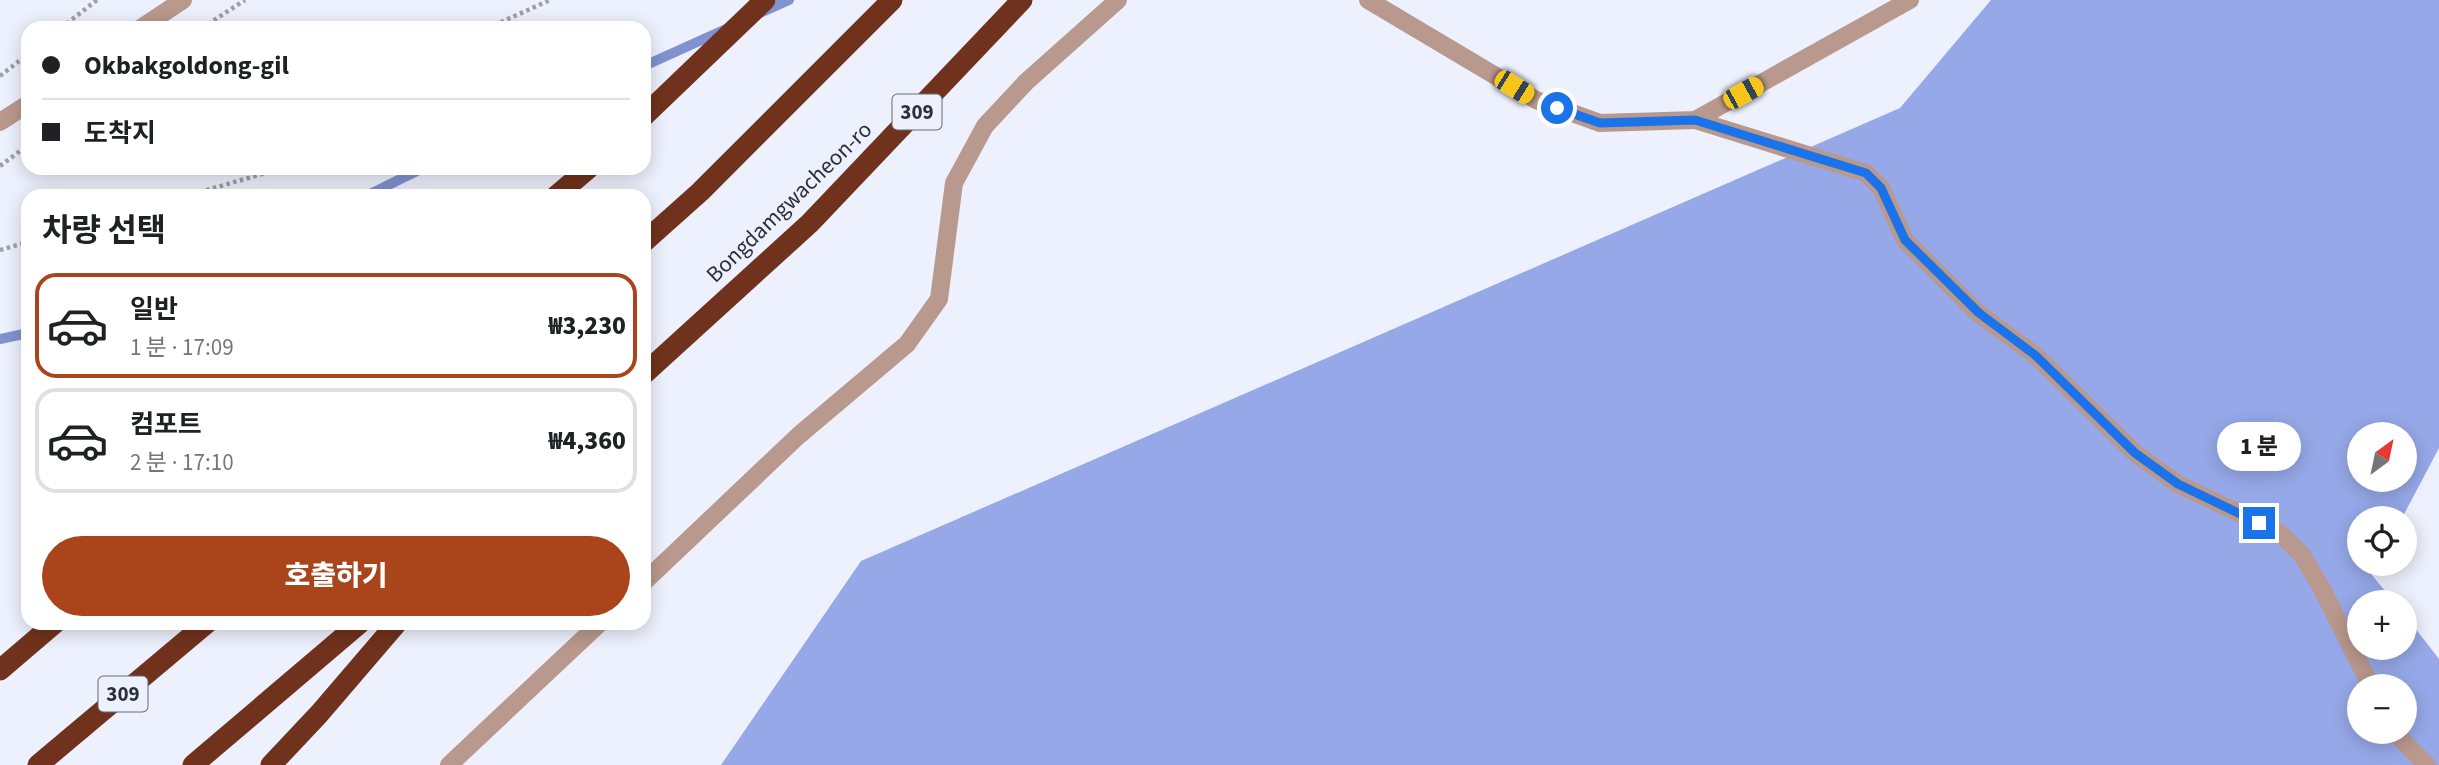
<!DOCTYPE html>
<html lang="ko">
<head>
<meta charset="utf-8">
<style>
  :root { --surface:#fff; --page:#f2f2f2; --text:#202124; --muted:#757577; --line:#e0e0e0; --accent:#aa441b }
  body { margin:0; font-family:"Source Sans 3","Noto Sans KR",sans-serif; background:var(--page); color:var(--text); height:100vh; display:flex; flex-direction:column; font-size:26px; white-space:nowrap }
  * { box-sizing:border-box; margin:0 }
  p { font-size:23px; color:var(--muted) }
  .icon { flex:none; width:38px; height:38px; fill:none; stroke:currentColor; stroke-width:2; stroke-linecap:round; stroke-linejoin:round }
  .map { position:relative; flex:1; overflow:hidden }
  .drawer { position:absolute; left:21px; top:189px; width:630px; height:441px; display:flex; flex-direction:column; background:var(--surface); border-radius:21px; box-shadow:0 4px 18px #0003 }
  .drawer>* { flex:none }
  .banner { position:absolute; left:21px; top:21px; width:630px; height:154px; border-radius:21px; box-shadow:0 4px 18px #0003; display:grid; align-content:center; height:154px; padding:0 21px; background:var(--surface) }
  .needle { width:46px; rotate:33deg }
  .buttons { position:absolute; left:2347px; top:422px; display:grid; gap:14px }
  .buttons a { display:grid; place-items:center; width:70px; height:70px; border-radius:50%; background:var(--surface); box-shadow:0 4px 18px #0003; font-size:35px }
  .end { position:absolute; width:32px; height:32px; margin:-16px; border:9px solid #1a73e8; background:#fff; box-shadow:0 0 0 4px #fff }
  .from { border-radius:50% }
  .bubble { position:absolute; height:49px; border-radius:24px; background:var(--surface); box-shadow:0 4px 18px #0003; font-size:23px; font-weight:800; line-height:49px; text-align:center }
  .car { position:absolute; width:21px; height:42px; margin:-21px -10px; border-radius:9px; box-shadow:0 0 5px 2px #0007; background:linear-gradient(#f5c518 24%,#345 0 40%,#f5c518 0 76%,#345 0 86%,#f5c518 0) }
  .banner b { display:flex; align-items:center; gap:24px; height:66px; font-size:26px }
  .banner b+b { border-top:2px solid var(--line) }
  .banner i { width:18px; height:18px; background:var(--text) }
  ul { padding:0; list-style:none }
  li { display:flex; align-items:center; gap:21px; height:105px; margin:0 14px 10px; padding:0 7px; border:4px solid var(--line); border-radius:21px }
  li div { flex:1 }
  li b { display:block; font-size:26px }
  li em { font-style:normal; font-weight:800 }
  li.current { border-color:var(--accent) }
  li>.icon { width:63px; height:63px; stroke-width:1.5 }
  h2 { padding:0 21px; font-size:32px; line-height:84px }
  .button { display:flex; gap:14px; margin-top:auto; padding:14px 21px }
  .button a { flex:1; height:80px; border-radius:42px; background:var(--accent); color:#fff; font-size:28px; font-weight:800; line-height:80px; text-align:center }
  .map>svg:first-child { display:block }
  .forest { fill:#96a8e8; fill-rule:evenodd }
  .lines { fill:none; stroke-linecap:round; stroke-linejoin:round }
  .stream { stroke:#8192d0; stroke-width:10 }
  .path { stroke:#9ca0ab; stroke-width:4.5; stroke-dasharray:3.5 3.5; stroke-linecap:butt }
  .minor { stroke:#b9988d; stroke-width:18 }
  .highway { stroke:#70321c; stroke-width:21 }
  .route { stroke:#1a73e8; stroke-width:9 }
  .labels { text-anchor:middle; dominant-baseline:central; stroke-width:5; stroke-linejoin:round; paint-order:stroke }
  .shield { fill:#edf1fd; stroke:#666a75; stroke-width:2 }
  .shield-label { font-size:21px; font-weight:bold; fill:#2c303b }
  .street-label { font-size:23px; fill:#2c303b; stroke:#edf1fd }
</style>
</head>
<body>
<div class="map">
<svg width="2439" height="765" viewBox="0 0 2439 765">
  <rect width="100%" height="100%" fill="#edf1fd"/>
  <!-- forest -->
  <path class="forest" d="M1991,0H2439V448L2402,518H2359V564H2378L2372,575L2394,602H2359V648H2404L2405,615L2439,659V765H721L861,561L1900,108ZM2359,434H2404V480H2359ZM2359,686H2404V732H2359Z"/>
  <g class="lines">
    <!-- stream -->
    <g class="stream">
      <polyline points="760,13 789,0"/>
      <polyline points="644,66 726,29"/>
      <polyline points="366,196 423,168"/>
      <polyline points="0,339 28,333"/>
    </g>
    <!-- path -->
    <g class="path">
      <polyline points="61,28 97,0"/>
      <polyline points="202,28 245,0"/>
      <polyline points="488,28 550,0"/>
      <polyline points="0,76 28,54"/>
      <polyline points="0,166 28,145"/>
      <polyline points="186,196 283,168"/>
      <polyline points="0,250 28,242"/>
    </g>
    <!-- minor -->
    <g class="minor">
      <polyline points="1368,0 1536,100 1600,123 1695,120 1910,0"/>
      <polyline points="141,28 183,0"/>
      <polyline points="1695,120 1866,173 1881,188 1905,240 1978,313 2035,355 2135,453 2178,484 2280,533 2302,555 2322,589 2371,686"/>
      <polyline points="0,122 28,104"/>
      <polyline points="644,582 798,436 907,344 939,299 954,183 985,126 1026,82 1118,0"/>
      <polyline points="2394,732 2427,765"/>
      <polyline points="449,765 600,623"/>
    </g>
    <!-- highway -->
    <g class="highway">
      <polyline points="644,116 765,0"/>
      <polyline points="556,196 589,168"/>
      <polyline points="644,242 700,192 892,0"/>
      <polyline points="644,374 810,223 1022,0"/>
      <polyline points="0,670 55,623"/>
      <polyline points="38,765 207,623"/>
      <polyline points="193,765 360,623"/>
      <polyline points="271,765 319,714 397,623"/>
    </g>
  </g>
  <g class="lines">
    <!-- route -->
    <polyline class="route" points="1557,108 1600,123 1695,120 1866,173 1881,188 1905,240 1979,313 2035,355 2135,453 2178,484 2259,523"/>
  </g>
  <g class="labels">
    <!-- shield labels -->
    <g class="shield">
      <rect x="892.5" y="94.5" width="49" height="35" rx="5"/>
      <rect x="98.5" y="676.5" width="49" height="35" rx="5"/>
    </g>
    <g class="shield-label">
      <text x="917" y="112">309</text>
      <text x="123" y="694">309</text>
    </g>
    <!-- street labels -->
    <g class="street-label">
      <text transform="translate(789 202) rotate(-44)">Bongdamgwacheon-ro</text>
    </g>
  </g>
</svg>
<div class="buttons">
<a><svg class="needle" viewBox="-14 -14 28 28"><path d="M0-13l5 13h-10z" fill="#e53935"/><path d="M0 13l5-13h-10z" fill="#757577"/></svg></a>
<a><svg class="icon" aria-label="locate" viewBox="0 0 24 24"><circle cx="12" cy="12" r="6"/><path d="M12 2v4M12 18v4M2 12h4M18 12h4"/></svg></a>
<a>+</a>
<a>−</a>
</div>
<i class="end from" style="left:1557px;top:108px"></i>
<i class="end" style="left:2259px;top:523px"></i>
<div class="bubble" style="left:2217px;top:422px;width:84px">1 분</div>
<i class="car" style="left:1514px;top:87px;rotate:122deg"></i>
<i class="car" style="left:1743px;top:93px;rotate:61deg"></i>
<div class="banner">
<b><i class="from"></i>Okbakgoldong-gil</b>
<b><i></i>도착지</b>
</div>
<section class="drawer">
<h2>차량 선택</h2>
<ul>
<li class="current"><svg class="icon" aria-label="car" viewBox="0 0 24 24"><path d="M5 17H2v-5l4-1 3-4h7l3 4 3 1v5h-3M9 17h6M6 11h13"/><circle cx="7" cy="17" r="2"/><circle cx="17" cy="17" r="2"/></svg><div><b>일반</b><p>1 분 · 17:09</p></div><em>₩3,230</em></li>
<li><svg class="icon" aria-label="car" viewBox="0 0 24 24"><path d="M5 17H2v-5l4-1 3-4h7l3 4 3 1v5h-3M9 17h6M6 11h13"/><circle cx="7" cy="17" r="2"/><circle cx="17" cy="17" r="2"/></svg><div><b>컴포트</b><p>2 분 · 17:10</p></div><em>₩4,360</em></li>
</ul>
<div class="button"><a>호출하기</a></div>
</section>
</div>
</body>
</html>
